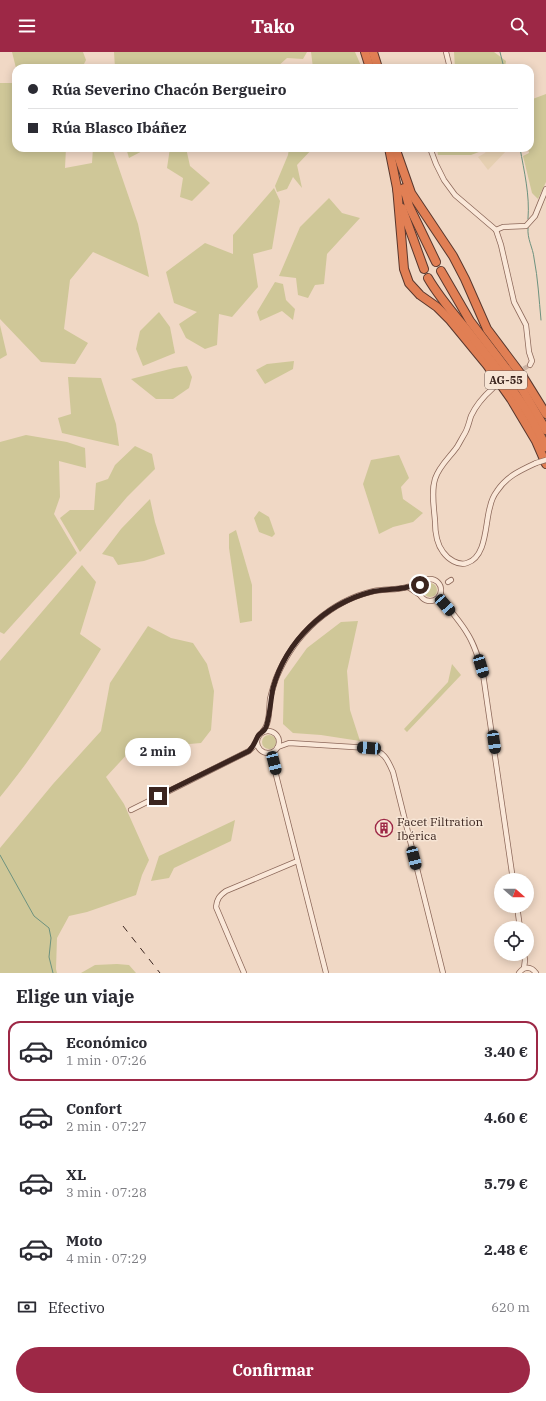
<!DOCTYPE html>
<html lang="es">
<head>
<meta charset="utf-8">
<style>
  :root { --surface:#fff; --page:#f7f7f7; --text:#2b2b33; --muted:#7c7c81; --line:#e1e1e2; --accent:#9d2846 }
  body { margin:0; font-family:"IBM Plex Serif",serif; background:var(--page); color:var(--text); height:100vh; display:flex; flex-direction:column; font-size:15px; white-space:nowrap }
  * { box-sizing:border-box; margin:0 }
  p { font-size:13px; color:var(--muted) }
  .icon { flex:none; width:22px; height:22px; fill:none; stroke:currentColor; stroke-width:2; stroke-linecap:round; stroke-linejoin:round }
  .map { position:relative; height:921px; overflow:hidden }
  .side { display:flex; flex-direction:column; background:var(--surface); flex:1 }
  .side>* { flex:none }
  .top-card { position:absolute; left:12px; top:12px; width:522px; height:88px; border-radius:12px; box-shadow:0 2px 10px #0003; display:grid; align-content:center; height:88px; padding:0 16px; background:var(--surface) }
  .needle { width:26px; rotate:110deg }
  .fabs { position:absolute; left:494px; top:821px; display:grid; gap:8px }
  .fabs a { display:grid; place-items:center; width:40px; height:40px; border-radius:50%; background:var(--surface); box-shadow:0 2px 10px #0003; font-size:20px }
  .end { position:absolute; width:18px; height:18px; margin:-9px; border:5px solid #3b251f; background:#fff; box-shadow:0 0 0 2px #fff }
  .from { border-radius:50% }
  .bubble { position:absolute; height:28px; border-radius:14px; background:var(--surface); box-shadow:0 2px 10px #0003; font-size:13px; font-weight:800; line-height:28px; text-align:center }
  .car { position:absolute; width:12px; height:24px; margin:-12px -6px; border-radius:5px; box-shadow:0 0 3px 1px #0007; background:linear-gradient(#222 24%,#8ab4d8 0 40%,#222 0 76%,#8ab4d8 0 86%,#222 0) }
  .top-card b { display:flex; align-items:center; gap:14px; height:38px; font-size:15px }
  .top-card b+b { border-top:1px solid var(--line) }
  .top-card i { width:10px; height:10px; background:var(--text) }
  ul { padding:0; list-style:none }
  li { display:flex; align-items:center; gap:12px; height:60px; margin:0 8px 6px; padding:0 8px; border:2px solid transparent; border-radius:12px }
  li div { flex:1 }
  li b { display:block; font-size:15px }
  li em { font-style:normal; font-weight:800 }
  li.selected { border-color:var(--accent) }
  li>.icon { width:36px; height:36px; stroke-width:1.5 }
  h2 { padding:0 16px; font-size:18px; line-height:48px }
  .pay { display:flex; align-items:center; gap:10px; height:44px; padding:0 16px; font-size:15px }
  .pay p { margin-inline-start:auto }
  .button { display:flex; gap:8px; margin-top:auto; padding:8px 16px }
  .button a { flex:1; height:46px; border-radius:24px; background:var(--accent); color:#fff; font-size:16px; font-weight:800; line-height:46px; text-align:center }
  header { display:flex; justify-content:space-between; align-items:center; height:52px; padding:0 16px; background:var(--accent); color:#fff; font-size:18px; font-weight:800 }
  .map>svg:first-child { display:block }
  .farmland { fill:#e6d0b2 }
  .green { fill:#cfc798 }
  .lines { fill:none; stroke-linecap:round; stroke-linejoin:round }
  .stream { stroke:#6d927f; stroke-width:1 }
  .minor-tunnel { stroke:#ccb4a4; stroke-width:4.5; stroke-dasharray:4.5 2; stroke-linecap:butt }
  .minor-casing { stroke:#8c685a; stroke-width:6 }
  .motorway-casing { stroke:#5a382e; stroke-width:10 }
  .minor { stroke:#fae8d9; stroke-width:4.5 }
  .motorway { stroke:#e17f54; stroke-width:8 }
  .rail { stroke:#3b251f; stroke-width:1; stroke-dasharray:7 7; stroke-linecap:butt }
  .minor-bridge-casing { stroke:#8c685a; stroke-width:6; stroke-linecap:butt }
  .minor-bridge { stroke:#fae8d9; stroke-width:4.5 }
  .route { stroke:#3b251f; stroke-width:5 }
  .labels { text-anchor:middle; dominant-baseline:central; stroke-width:3; stroke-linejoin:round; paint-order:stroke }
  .shield { fill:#f7e5d5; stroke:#735f56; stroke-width:1 }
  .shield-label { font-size:11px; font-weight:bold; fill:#3b251f }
  .poi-label { font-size:12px; fill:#3b251f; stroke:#f7e5d5; text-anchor:start }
</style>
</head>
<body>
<header><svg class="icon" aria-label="menu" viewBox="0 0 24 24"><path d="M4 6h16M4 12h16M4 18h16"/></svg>Tako<svg class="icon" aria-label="search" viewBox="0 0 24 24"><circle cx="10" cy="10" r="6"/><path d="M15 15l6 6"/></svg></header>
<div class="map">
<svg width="546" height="921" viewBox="0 0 546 921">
  <rect width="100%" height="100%" fill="#f0d8c5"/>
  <!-- farmland -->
  <polygon class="farmland" points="488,96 525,96 526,99 506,99 488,118 478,105 485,101"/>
  <!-- green -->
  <g class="green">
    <polygon points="12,0 83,0 86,8 82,16 16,16"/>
    <polygon points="114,0 307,0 303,7 287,6 276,16 115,16"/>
    <polygon points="311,0 355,0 362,16 313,16"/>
    <polygon points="454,0 494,0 506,9 505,16 455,16"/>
    <polygon points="0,31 16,31 16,96 66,96 65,116 92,111 93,96 112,96 138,172 149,225 93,200 70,228 64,277 88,291 75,312 41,310 0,267"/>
    <polygon points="546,42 546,130 538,147 532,141 523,104 529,101 528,96 530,96 530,48"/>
    <polygon points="126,96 148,96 129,106"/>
    <polygon points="170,96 186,96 190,114 210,131 192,149 180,145 183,126 167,116"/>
    <polygon points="289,96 313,96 297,113 302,136 293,125 287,137 277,140 275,134 288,103"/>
    <polygon points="437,96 485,96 484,98 471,103 438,103"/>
    <polygon points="274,136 280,149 272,197 253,202 258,235 232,265 219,262 217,293 205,297 186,286 179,272 197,260 174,251 166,220 205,191 233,202 233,183"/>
    <polygon points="329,146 342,161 360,166 327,202 324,232 315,233 308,246 298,243 296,226 279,224 300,175"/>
    <polygon points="275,230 283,232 286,248 295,257 293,268 282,259 260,269 257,260"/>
    <polygon points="159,260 170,275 175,301 143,314 136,297 140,279"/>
    <polygon points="0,273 7,303 0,307"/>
    <polygon points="294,309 293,317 265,332 256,318 267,312"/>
    <polygon points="187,314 192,325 189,336 173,347 156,347 131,327 174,316"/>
    <polygon points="68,325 101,326 116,372 119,394 62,381 58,366 71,362"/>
    <polygon points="26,383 67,390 85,396 86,416 59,409 60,445 54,462 77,501 4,582 0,580 0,390"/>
    <polygon points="135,394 152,402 155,417 127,445 80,500 60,466 70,458 94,458 96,431 108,427 115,413"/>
    <polygon points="399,403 409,426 401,435 403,447 423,461 413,470 393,475 379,482 363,432 371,408"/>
    <polygon points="150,447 155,470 165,502 144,509 118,513 113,505 102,502 121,477"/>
    <polygon points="259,459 269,465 275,482 272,485 259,480 254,466"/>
    <polygon points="236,478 252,533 252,569 240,571 229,496 229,482"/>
    <path d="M82,513L96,530L80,582L101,597C71,647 37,700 0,745V609Z"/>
    <circle cx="430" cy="538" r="7"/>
    <polygon points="358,569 347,619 350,658 360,689 321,683 293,681 283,672 284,628 307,596 341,570"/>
    <polygon points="148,574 171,586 193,591 207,612 214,639 211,678 201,691 132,697 106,725 124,752 149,808 142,823 136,843 87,860 69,864 57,886 56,917 57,921 0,921 0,796 53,732 101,679 110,631"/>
    <polygon points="452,612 461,623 407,680 404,677 448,630"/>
    <circle cx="269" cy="690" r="7"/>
    <polygon points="235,768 231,789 174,816 169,826 151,829 159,804"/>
    <polygon points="117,912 129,913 136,921 81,921 95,913"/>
  </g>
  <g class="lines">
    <!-- stream -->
    <g class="stream">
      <polyline points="500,0 504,16"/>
      <path d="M520,96C524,119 530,143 528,167"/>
      <path d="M528,176C527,187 533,196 534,206C538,227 539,247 541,268"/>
      <polyline points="0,803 34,864 49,876 51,886 49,905 53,921"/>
    </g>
    <!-- minor-tunnel -->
    <polyline class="minor-tunnel" points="518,320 530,313"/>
    <defs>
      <g id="minor">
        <polyline points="446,0 450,16"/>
        <polyline points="430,96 436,112 444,128 455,143 496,178 501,193 514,250 526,273 529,300 532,309 530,313"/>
        <polyline points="496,178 503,175 526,174 535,164 546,137"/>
        <path d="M493,336C484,344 476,353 471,364C469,370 468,376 465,381C462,386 460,390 457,395C450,405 439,414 435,427C431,440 434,455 435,469C435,480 436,491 443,500C448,507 458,514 467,511C487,505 485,471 490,455C491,450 494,443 497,439C507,424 521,418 536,411"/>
        <circle cx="430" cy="538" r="11"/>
        <polyline points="448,530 451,528"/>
        <polyline points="408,535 420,543"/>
        <path d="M441,542C447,557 459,567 467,581C475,593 479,608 483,622L513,828"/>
        <circle cx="268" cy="690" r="11"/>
        <path d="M263,679C270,671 269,657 270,647C272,639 274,631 277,624C295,582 330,549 374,539C385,537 397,538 408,535C412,534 417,532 422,530"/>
        <path d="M278,695L289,691L369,696C384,700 387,706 393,720L443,921"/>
        <polyline points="274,700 273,711 326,921"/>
        <polyline points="131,758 249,699 255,693 257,688"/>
        <polyline points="517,854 520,876"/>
        <polyline points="524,916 525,908 524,902"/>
        <path d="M244,921L216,855C217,847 219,844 226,839L295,810"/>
        <path d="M519,921C524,914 531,914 536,921"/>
      </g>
      <g id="motorway">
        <polyline points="365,0 370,16"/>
        <polyline points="373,0 378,16"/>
        <polyline points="389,96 398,141"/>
        <polyline points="397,101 411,141 453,204 465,227 487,277 523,325 546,362"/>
        <polyline points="397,135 404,217 409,231 420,243 437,255 450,268 487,313 511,347 536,389 546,412"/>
        <polyline points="404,136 409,154 436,210"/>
        <polyline points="402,156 424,217"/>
        <polyline points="441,219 470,269 522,337 546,378"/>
        <path d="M428,226C439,245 453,261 467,278C496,315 526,351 546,395"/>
      </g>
    </defs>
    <!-- minor casing -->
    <use href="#minor" class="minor-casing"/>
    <!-- motorway casing -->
    <use href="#motorway" class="motorway-casing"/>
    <!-- minor -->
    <use href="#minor" class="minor"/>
    <!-- motorway -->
    <use href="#motorway" class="motorway"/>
    <!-- rail -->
    <polyline class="rail" points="123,874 160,921"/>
    <defs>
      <polyline id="minor-bridge" points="536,411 546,408"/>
    </defs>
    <!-- minor-bridge casing -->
    <use href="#minor-bridge" class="minor-bridge-casing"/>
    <!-- minor-bridge -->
    <use href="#minor-bridge" class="minor-bridge"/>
  </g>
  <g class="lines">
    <!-- route -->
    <path class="route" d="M158,744L249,699C254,694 255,689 258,684C260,681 263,680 265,677C269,672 271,645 273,636C286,589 325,552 371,540C383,537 396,538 408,535C412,534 417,532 422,530L420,533"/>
  </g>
  <!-- icons -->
  <defs>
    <symbol id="building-ring" viewBox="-11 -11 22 22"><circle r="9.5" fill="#f7e5d5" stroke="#9d2846" stroke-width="1.5"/><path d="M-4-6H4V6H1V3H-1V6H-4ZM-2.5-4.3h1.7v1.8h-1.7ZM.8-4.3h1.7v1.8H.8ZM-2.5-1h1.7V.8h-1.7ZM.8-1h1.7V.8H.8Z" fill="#9d2846"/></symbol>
  </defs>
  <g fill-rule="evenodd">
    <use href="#building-ring" x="374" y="766" width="20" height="20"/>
  </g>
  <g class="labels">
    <!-- shield labels -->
    <rect class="shield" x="485" y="319" width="42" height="18" rx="3"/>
    <g class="shield-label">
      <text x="506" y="328">AG-55</text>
    </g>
    <!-- poi labels -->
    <g class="poi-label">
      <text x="397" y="769">Facet Filtration<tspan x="397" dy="14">Ibérica</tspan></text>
    </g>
  </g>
</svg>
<div class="fabs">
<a><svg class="needle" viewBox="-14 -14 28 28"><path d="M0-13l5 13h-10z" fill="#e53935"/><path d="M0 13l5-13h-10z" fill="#7c7c81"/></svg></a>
<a><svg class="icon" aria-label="locate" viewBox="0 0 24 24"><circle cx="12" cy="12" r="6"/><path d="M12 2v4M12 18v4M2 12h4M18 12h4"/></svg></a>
</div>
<i class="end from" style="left:420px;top:533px"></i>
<i class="end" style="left:158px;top:744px"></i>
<div class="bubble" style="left:125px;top:686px;width:66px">2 min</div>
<i class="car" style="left:445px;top:553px;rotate:139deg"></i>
<i class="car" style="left:481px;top:614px;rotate:163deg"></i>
<i class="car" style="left:494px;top:690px;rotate:172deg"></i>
<i class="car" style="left:369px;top:696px;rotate:274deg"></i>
<i class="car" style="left:274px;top:711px;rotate:166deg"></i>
<i class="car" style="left:414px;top:806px;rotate:166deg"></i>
<div class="top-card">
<b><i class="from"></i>Rúa Severino Chacón Bergueiro</b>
<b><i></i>Rúa Blasco Ibáñez</b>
</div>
</div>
<section class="side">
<h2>Elige un viaje</h2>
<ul>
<li class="selected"><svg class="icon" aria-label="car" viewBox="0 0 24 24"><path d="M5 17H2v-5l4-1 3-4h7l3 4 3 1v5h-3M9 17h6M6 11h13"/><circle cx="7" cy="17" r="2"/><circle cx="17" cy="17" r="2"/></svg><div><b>Económico</b><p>1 min · 07:26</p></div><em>3.40 €</em></li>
<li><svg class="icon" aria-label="car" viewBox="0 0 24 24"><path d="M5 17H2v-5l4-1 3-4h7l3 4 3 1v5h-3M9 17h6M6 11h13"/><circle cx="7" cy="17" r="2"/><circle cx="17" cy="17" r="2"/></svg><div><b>Confort</b><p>2 min · 07:27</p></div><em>4.60 €</em></li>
<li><svg class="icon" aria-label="car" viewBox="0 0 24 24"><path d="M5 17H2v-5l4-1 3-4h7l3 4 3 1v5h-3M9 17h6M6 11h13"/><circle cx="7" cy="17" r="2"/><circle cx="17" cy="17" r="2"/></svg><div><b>XL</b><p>3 min · 07:28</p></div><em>5.79 €</em></li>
<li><svg class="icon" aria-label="car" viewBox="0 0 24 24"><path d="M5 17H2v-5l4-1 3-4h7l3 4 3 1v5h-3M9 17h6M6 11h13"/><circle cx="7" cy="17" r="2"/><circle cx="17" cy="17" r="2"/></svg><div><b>Moto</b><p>4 min · 07:29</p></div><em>2.48 €</em></li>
</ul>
<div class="pay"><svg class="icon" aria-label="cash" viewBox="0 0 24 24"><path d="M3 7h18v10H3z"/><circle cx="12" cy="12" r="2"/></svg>Efectivo<p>620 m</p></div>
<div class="button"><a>Confirmar</a></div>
</section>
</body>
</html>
